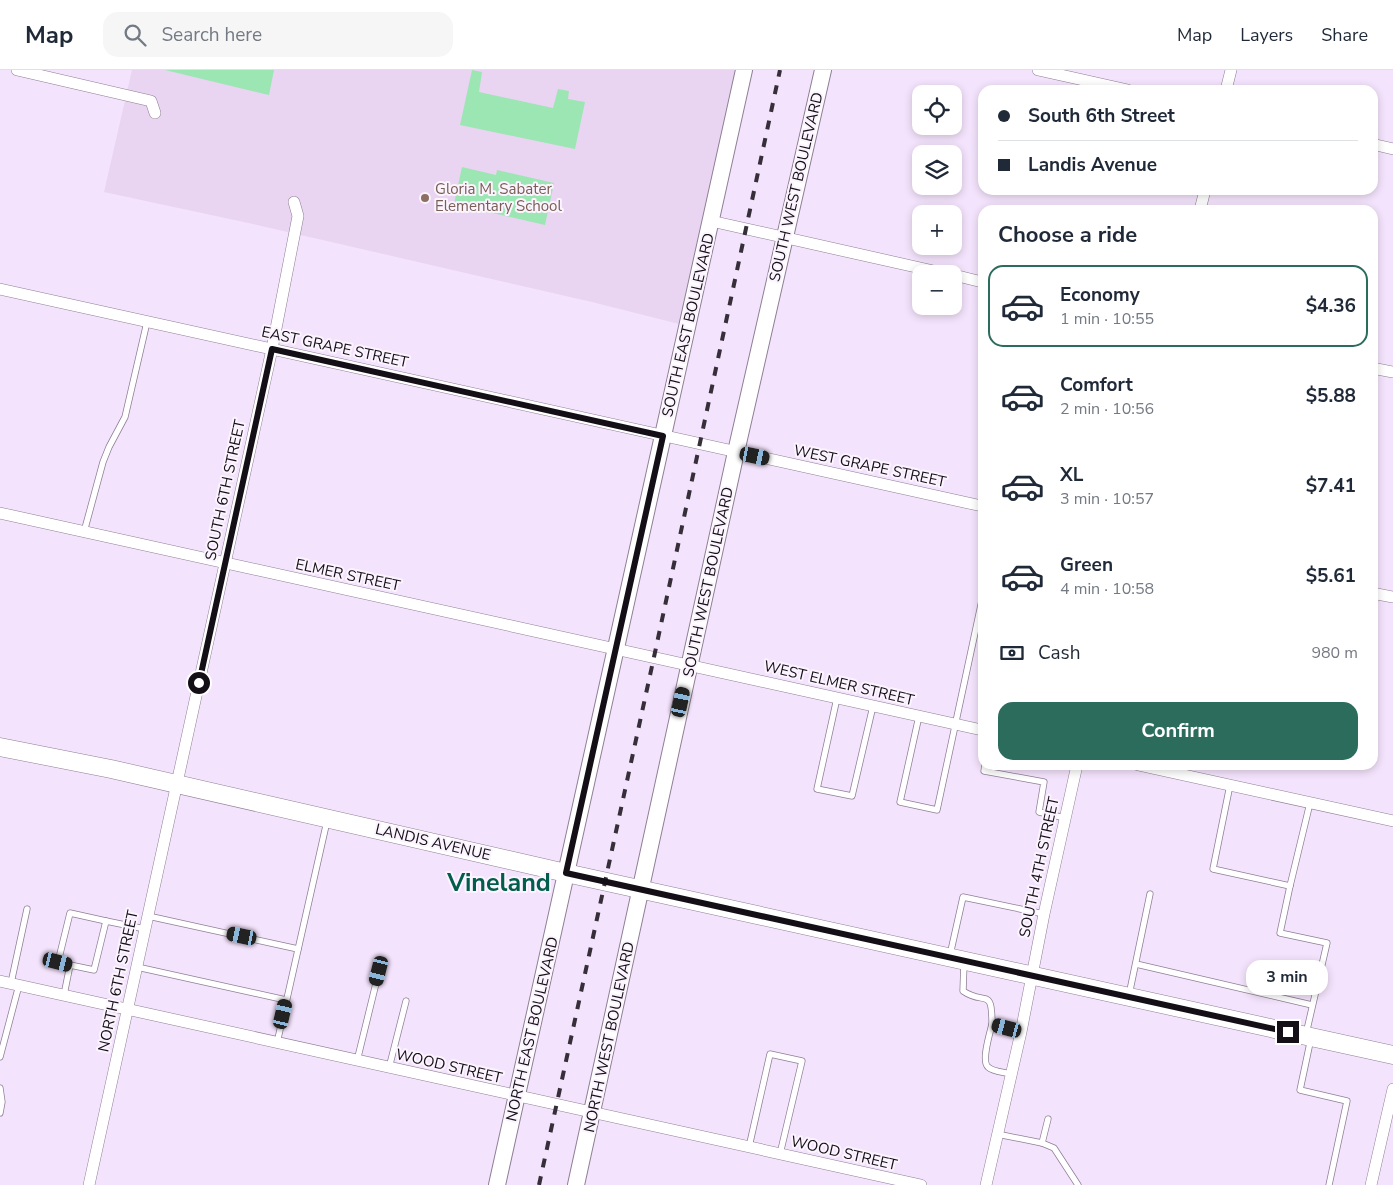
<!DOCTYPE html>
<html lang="en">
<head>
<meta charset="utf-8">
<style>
  :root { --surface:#fff; --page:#f6f6f7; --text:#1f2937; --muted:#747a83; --line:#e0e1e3; --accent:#2b6c5c }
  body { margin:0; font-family:"Nunito Sans",sans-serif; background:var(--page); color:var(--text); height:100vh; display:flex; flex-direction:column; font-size:19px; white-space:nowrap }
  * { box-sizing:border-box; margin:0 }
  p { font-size:16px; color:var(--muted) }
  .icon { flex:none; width:28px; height:28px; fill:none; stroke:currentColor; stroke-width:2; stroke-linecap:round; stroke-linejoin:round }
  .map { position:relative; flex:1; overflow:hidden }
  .sheet { position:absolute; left:978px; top:135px; width:400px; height:565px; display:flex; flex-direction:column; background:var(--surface); border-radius:15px; box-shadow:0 2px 8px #0003 }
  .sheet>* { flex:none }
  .banner { position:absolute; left:978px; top:15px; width:400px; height:110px; border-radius:15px; box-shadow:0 2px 8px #0003; display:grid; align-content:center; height:110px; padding:0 20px; background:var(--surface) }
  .controls { position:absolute; left:912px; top:15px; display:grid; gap:10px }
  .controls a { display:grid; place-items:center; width:50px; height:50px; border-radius:10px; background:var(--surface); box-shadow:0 2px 8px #0003; font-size:25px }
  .end { position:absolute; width:22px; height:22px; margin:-11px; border:6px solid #140e16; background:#fff; box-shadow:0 0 0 2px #fff }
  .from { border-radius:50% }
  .bubble { position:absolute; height:35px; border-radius:15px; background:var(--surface); box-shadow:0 2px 8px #0003; font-size:16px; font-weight:700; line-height:35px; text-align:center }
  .car { position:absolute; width:15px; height:30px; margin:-15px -8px; border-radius:6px; box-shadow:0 0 4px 1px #0007; background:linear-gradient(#222 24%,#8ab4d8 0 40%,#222 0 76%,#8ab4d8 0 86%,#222 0) }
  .banner b { display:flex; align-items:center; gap:18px; height:48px; font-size:19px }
  .banner b+b { border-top:1px solid var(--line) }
  .banner i { width:12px; height:12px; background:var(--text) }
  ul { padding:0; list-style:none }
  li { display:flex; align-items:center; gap:15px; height:82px; margin:0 10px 8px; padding:0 10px; border:2px solid transparent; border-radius:15px }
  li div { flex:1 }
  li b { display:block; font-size:19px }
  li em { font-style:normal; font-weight:700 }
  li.on { border-color:var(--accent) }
  li>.icon { width:45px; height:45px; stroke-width:1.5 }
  h2 { padding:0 20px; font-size:22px; line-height:60px }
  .pay { display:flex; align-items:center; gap:12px; height:55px; padding:0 20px; font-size:19px }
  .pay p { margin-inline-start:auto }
  .action { display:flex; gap:10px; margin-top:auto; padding:10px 20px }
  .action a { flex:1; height:58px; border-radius:15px; background:var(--accent); color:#fff; font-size:20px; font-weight:700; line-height:58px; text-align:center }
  header { display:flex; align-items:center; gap:30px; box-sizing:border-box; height:70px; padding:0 25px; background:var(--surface); border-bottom:1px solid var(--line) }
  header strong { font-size:24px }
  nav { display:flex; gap:28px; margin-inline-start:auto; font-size:18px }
  .search { width:350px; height:45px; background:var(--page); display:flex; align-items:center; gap:12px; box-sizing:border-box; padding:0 18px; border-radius:15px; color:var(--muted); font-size:19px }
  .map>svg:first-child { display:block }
  .built { fill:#e9d4f2 }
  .green { fill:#9ce6b3 }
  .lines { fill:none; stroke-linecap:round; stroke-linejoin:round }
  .service-casing { stroke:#8e7f95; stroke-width:7 }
  .minor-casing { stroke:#8e7f95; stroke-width:12 }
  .secondary-casing { stroke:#8e7f95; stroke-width:18 }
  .primary-casing { stroke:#8e7f95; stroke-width:19 }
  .service { stroke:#fff; stroke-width:5.5 }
  .minor { stroke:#fff; stroke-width:11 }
  .secondary { stroke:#fff; stroke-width:16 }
  .primary { stroke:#fff; stroke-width:18 }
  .rail { stroke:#362e39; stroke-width:4; stroke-dasharray:9 9; stroke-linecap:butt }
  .route { stroke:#140e16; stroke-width:6 }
  .education-dot { fill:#8d6e63; stroke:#fbf4fe; stroke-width:2 }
  .labels { text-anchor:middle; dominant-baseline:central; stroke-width:4; stroke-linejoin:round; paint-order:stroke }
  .street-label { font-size:15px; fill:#140e16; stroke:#fbf4fe }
  .education-label { font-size:15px; fill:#785e54; stroke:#fbf4fe; text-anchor:start }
  .town-label { font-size:25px; font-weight:bold; fill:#025d4c; stroke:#fbf4fe }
</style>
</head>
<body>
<header>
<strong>Map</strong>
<div class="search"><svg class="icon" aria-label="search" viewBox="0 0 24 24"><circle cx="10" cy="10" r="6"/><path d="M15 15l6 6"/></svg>Search here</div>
<nav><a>Map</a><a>Layers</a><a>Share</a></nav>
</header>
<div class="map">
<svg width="1393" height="1115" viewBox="0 0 1393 1115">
  <rect width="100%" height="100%" fill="#f4e3fc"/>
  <!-- built -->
  <polygon class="built" points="132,0 744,0 687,256 592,232 253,154 104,122"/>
  <!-- green -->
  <g class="green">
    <polygon points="165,0 274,0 269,25"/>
    <polygon points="472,0 482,2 479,22 553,38 558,19 569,21 568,29 585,32 575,79 460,55"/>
    <polygon points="462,97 496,105 497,100 554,113 545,155 454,134"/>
  </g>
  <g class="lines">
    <defs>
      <g id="service">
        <polyline points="84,462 103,392 109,377 125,347 147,252"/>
        <polyline points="837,628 817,719 852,726 873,636"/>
        <polyline points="919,646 900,732 937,740 982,530"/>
        <polyline points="985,695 984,701 1044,712 1039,742 1065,748"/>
        <polyline points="1230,715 1213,799 1290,816 1280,863 1327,873 1306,964"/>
        <polyline points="1290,816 1310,733"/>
        <polyline points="148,846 298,879"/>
        <polyline points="950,885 963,827 1044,844"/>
        <path d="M964,893L963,921C985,936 992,916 992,954"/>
        <polyline points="1136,894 1312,935"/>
        <polyline points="70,895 58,892 70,843 106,851"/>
        <polyline points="137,897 286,930"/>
        <polyline points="11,913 27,839"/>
        <polyline points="64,925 70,895 94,900 106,851 145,859"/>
        <polyline points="1129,925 1150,824"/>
        <polyline points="1311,968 1300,1020 1347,1031 1329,1115"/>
        <polyline points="277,973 327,751"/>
        <polyline points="0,987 19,915"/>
        <polyline points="357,991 379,901"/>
        <polyline points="389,998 406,931"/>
        <path d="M1011,1004C1005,1002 993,1002 988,997C981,991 990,963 992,954L1021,962"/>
        <polyline points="0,1018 2,1032 0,1043"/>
        <polyline points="997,1064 1042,1073 1054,1078 1078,1115"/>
        <polyline points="1042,1073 1048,1049"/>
        <polyline points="749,1077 770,984 802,991 780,1084"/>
      </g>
      <g id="minor">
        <polyline points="17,0 151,31 155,43"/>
        <polyline points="1038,0 1128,20"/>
        <polyline points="1226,20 1231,0"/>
        <polyline points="1372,74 1393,79"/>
        <polyline points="1200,140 1205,120"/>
        <polyline points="711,151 947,204"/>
        <polyline points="954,205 982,212"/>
        <polyline points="0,219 982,436"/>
        <polyline points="1372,298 1393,302"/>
        <polyline points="0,443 982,660"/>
        <polyline points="1372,523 1393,527"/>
        <polyline points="1138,695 1393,751"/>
        <polyline points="0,911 921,1115"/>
        <polyline points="89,1115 272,279 298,146 294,132"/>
        <polyline points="986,1115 1021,962 1044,844 1077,695"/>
        <polyline points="1371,1115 1393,1019"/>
      </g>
      <g id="secondary">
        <polyline points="497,1115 744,0"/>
        <polyline points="576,1115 736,382 823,0"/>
      </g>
      <polyline id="primary" points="0,677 111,699 566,803 1393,985"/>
    </defs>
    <!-- service casing -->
    <use href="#service" class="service-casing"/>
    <!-- minor casing -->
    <use href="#minor" class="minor-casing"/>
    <!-- secondary casing -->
    <use href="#secondary" class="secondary-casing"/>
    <!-- primary casing -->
    <use href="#primary" class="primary-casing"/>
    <!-- service -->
    <use href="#service" class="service"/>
    <!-- minor -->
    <use href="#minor" class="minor"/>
    <!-- secondary -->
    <use href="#secondary" class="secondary"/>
    <!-- primary -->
    <use href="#primary" class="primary"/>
    <!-- rail -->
    <polyline class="rail" points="539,1115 654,587 780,0"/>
  </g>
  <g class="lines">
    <!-- route -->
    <polyline class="route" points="199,613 272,279 663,366 566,803 1288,962"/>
  </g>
  <!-- markers -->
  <circle class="education-dot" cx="425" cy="128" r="5"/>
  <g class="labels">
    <!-- street labels -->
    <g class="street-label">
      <text transform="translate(796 117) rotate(-77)">SOUTH WEST BOULEVARD</text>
      <text transform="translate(688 255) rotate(-77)">SOUTH EAST BOULEVARD</text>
      <text transform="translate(335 277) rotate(12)">EAST GRAPE STREET</text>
      <text transform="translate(870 396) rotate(12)">WEST GRAPE STREET</text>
      <text transform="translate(225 420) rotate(-78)">SOUTH 6TH STREET</text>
      <text transform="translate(348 505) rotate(12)">ELMER STREET</text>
      <text transform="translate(708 512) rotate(-78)">SOUTH WEST BOULEVARD</text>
      <text transform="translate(839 613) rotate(13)">WEST ELMER STREET</text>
      <text transform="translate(433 772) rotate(13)">LANDIS AVENUE</text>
      <text transform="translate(1039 797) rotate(-78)">SOUTH 4TH STREET</text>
      <text transform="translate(118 911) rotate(-78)">NORTH 6TH STREET</text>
      <text transform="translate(532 959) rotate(-77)">NORTH EAST BOULEVARD</text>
      <text transform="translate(609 967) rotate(-78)">NORTH WEST BOULEVARD</text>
      <text transform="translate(449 996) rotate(13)">WOOD STREET</text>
      <text transform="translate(844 1083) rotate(13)">WOOD STREET</text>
    </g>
    <!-- education labels -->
    <g class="education-label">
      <text x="435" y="119">Gloria M. Sabater<tspan x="435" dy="17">Elementary School</tspan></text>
    </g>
    <!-- town labels -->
    <g class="town-label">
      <text x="499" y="813">Vineland</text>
    </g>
  </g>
</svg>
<div class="controls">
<a><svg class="icon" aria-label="locate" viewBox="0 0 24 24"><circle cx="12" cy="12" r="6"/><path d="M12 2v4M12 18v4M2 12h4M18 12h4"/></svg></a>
<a><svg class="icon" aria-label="layers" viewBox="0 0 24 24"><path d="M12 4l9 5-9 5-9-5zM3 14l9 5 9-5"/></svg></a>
<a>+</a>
<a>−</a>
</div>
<i class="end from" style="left:199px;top:613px"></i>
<i class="end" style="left:1288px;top:962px"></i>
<div class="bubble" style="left:1246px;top:890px;width:82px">3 min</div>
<i class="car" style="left:755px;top:386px;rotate:102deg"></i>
<i class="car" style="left:681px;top:632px;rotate:12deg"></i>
<i class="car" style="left:242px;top:866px;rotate:282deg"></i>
<i class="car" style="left:58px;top:892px;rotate:104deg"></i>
<i class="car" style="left:379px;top:901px;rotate:194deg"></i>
<i class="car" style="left:283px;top:944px;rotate:13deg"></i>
<i class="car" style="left:1007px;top:958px;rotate:285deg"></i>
<div class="banner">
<b><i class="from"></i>South 6th Street</b>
<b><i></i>Landis Avenue</b>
</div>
<section class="sheet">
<h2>Choose a ride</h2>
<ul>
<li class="on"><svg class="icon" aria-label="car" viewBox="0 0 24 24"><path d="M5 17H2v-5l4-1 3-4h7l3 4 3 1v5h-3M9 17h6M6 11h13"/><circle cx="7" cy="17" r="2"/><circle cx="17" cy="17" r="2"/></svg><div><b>Economy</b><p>1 min · 10:55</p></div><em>$4.36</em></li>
<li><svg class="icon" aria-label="car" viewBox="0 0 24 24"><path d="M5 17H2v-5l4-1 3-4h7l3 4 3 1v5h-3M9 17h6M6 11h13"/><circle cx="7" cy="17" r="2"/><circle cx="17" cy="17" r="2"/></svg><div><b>Comfort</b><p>2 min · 10:56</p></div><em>$5.88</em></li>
<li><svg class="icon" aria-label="car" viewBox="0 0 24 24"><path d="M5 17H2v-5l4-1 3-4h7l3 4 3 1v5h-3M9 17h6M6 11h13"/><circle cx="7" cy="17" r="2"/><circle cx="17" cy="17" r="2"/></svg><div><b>XL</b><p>3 min · 10:57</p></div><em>$7.41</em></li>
<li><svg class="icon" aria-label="car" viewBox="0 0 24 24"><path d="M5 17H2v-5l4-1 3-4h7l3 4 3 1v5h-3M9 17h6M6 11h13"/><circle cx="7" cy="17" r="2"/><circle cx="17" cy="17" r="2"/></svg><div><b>Green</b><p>4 min · 10:58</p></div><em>$5.61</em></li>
</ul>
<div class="pay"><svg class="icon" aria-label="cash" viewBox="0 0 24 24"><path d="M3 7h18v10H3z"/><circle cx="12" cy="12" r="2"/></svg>Cash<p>980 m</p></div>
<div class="action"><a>Confirm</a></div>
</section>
</div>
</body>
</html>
